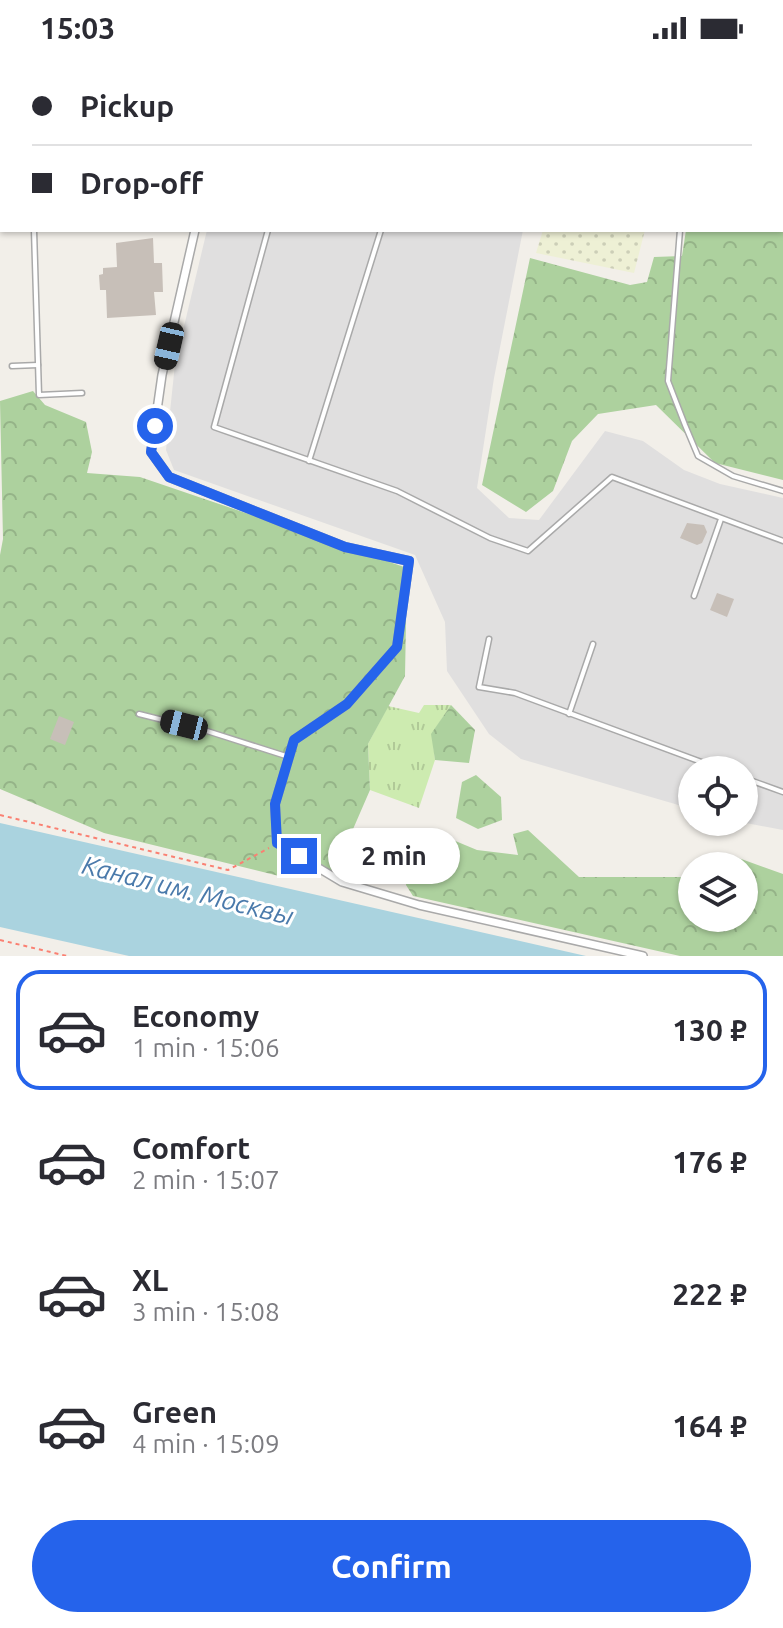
<!DOCTYPE html>
<html lang="en">
<head>
<meta charset="utf-8">
<style>
  :root { --surface:#fff; --page:#f7f7f7; --text:#2b2b33; --muted:#7c7c81; --line:#e1e1e2; --accent:#2563eb }
  body { margin:0; font-family:Ubuntu,sans-serif; background:var(--page); color:var(--text); height:100vh; display:flex; flex-direction:column; font-size:30px; white-space:nowrap }
  * { box-sizing:border-box; margin:0 }
  p { font-size:26px; color:var(--muted) }
  .icon { flex:none; width:44px; height:44px; fill:none; stroke:currentColor; stroke-width:2; stroke-linecap:round; stroke-linejoin:round }
  .map { position:relative; height:900px; overflow:hidden }
  .side { display:flex; flex-direction:column; background:var(--surface); flex:1 }
  .side>* { flex:none }
  .banner { position:absolute; left:0px; top:0px; width:784px; height:176px; box-shadow:0 2px 6px #0004; display:grid; align-content:center; height:176px; padding:0 32px; background:var(--surface) }
  .tools { position:absolute; left:678px; top:700px; display:grid; gap:16px }
  .tools a { display:grid; place-items:center; width:80px; height:80px; border-radius:50%; background:var(--surface); box-shadow:0 2px 6px #0004; font-size:40px }
  .end { position:absolute; width:36px; height:36px; margin:-18px; border:10px solid #2563eb; background:#fff; box-shadow:0 0 0 4px #fff }
  .from { border-radius:50% }
  .bubble { position:absolute; height:56px; border-radius:28px; background:var(--surface); box-shadow:0 2px 6px #0004; font-size:26px; font-weight:600; line-height:56px; text-align:center }
  .car { position:absolute; width:24px; height:48px; margin:-24px -12px; border-radius:10px; box-shadow:0 0 6px 2px #0007; background:linear-gradient(#222 24%,#8ab4d8 0 40%,#222 0 76%,#8ab4d8 0 86%,#222 0) }
  .banner b { display:flex; align-items:center; gap:28px; height:76px; font-size:30px }
  .banner b+b { border-top:2px solid var(--line) }
  .banner i { width:20px; height:20px; background:var(--text) }
  ul { padding:14px 0 0; list-style:none }
  li { display:flex; align-items:center; gap:24px; height:120px; margin:0 16px 12px; padding:0 16px; border:4px solid transparent; border-radius:24px }
  li div { flex:1 }
  li b { display:block; font-size:30px }
  li em { font-style:normal; font-weight:600 }
  li.on { border-color:var(--accent) }
  li>.icon { width:72px; height:72px; stroke-width:1.5 }
  .action { display:flex; gap:16px; margin-top:auto; padding:16px 32px }
  .action a { flex:1; height:92px; border-radius:48px; background:var(--accent); color:#fff; font-size:32px; font-weight:600; line-height:92px; text-align:center }
  .status { display:flex; justify-content:space-between; align-items:center; height:56px; padding:0 40px; background:var(--surface); direction:ltr }
  .status svg { height:22px; fill:currentColor }
  .map>svg:first-child { display:block }
  .residential { fill:#e0dfdf }
  .farmland { fill:url(#farmland-dots) }
  .grass { fill:url(#grass-tufts) }
  .forest { fill:url(#forest-crowns) }
  .water { fill:#aad3df }
  .building { fill:#c7bfb8 }
  .lines { fill:none; stroke-linecap:round; stroke-linejoin:round }
  .service-casing { stroke:#a9a9a9; stroke-width:7 }
  .minor-casing { stroke:#a9a9a9; stroke-width:10 }
  .path { stroke:#fa8072; stroke-width:2; stroke-dasharray:4 4; stroke-linecap:butt }
  .service { stroke:#fff; stroke-width:4 }
  .minor { stroke:#fff; stroke-width:7 }
  .route { stroke:#2563eb; stroke-width:10 }
  .labels { text-anchor:middle; dominant-baseline:central; stroke-width:6; stroke-linejoin:round; paint-order:stroke }
  .water-label { font-size:26px; font-style:italic; fill:#4a7aab; stroke:#fff }
</style>
</head>
<body>
<div class="status"><b>15:03</b><svg viewBox="0 0 49 12"><path d="M0 12V9h3v3zM5 12V6h3v6zM10 12V3h3v9zM15 12V0h3v12zM26 1h20v11H26zM47 4h2v5h-2z"/></svg></div>
<div class="map">
<svg width="783" height="900" viewBox="0 0 783 900">
  <defs>
    <pattern id="farmland-dots" width="8" height="8" patternUnits="userSpaceOnUse" patternTransform="scale(2)"><rect width="8" height="8" fill="#eef0d5"/><path d="M2 2h.1M6 6h.1" fill="none" stroke="#ccceb7" stroke-width="1.8" stroke-linecap="round"/></pattern>
    <pattern id="grass-tufts" width="24" height="20" patternUnits="userSpaceOnUse" patternTransform="scale(2)"><rect width="24" height="20" fill="#cdebb0"/><path d="M3 7l-1-3M5 7V3M7 7l1-3M15 17l-1-3M17 17v-4M19 17l1-3" fill="none" stroke="#b0c997"/></pattern>
    <pattern id="forest-crowns" width="20" height="18" patternUnits="userSpaceOnUse" patternTransform="scale(2)"><rect width="20" height="18" fill="#add19e"/><path d="M2 6a3 3 0 1 1 6 0M12 15a3 3 0 1 1 6 0" fill="none" stroke="#95b388"/></pattern>
  </defs>
  <rect width="100%" height="100%" fill="#f2efe9"/>
  <!-- residential -->
  <polygon class="residential" points="207,174 523,174 494,322 477,432 509,462 539,464 605,375 643,385 684,414 720,428 783,442 783,774 741,766 744,766 744,714 692,714 692,753 521,703 489,678 447,615 445,566 415,499 174,414 166,394 175,308"/>
  <!-- farmland -->
  <polygon class="farmland" points="543,174 645,174 634,217 536,197"/>
  <!-- grass -->
  <polygon class="grass" points="424,649 451,649 432,678 435,704 419,752 370,734 368,688 388,650 419,657"/>
  <!-- forest -->
  <g class="forest">
    <polygon points="587,0 783,0 783,424 715,407 656,349 598,358 572,385 553,435 526,456 482,429 530,202 630,229 647,226 654,201 682,200 686,174 782,174 782,2 586,2"/>
    <polygon points="33,335 45,349 86,366 92,396 87,417 140,421 407,512 405,620 368,688 370,734 347,787 345,812 283,821 104,777 0,733 0,499 3,483 0,345"/>
    <polygon points="451,649 475,674 469,707 435,704 431,678"/>
    <polygon points="476,719 501,741 502,764 478,773 456,762 462,726"/>
    <polygon points="528,774 579,821 692,821 692,862 744,862 744,810 720,810 733,800 783,818 783,900 680,900 413,840 406,829 410,792 441,779 477,794 518,799 513,778"/>
  </g>
  <!-- water -->
  <polygon class="water" points="0,767 586,900 129,900 0,871"/>
  <!-- building -->
  <g class="building">
    <polygon points="153,182 154,207 162,207 163,236 154,236 156,259 107,262 106,234 100,234 99,219 103,218 103,212 117,211 116,187"/>
    <polygon points="687,467 704,469 707,476 702,487 697,489 680,482"/>
    <polygon points="717,537 734,543 727,561 710,554"/>
    <polygon points="59,660 74,666 65,689 50,683"/>
  </g>
  <g class="lines">
    <defs>
      <g id="service">
        <polyline points="124,2 125,0"/>
        <polyline points="314,2 315,0"/>
        <polyline points="426,2 427,0"/>
        <polyline points="575,2 575,0"/>
        <polyline points="0,140 2,140"/>
        <polyline points="34,174 39,339 82,337"/>
        <polyline points="268,174 214,371 397,435 490,482 528,495 612,421 783,485"/>
        <polyline points="680,174 668,325 685,369 698,400 733,420 783,435"/>
        <polyline points="12,310 38,309"/>
        <polyline points="309,405 381,174"/>
        <polyline points="694,540 721,463"/>
        <polyline points="489,583 479,631 515,637 723,714"/>
        <polyline points="139,658 207,675 289,701"/>
        <polyline points="569,658 593,588"/>
        <polyline points="744,722 783,736"/>
      </g>
      <g id="minor">
        <polyline points="246,2 246,0"/>
        <polyline points="195,174 162,319 151,396 169,421 345,491 409,505 397,591 347,648 294,684 275,748 277,787 342,826 419,849 643,900"/>
      </g>
    </defs>
    <!-- service casing -->
    <use href="#service" class="service-casing"/>
    <!-- minor casing -->
    <use href="#minor" class="minor-casing"/>
    <!-- path -->
    <g class="path">
      <polyline points="0,759 228,814 269,792"/>
      <polyline points="0,884 67,900"/>
    </g>
    <!-- service -->
    <use href="#service" class="service"/>
    <!-- minor -->
    <use href="#minor" class="minor"/>
  </g>
  <g class="lines">
    <!-- route -->
    <polyline class="route" points="155,370 151,396 169,421 345,491 409,505 397,591 347,648 294,684 275,748 277,787 299,800"/>
  </g>
  <g class="labels">
    <!-- water labels -->
    <g class="water-label">
      <text transform="translate(188 834) rotate(14)">Канал им. Москвы</text>
    </g>
  </g>
</svg>
<div class="tools">
<a><svg class="icon" aria-label="locate" viewBox="0 0 24 24"><circle cx="12" cy="12" r="6"/><path d="M12 2v4M12 18v4M2 12h4M18 12h4"/></svg></a>
<a><svg class="icon" aria-label="layers" viewBox="0 0 24 24"><path d="M12 4l9 5-9 5-9-5zM3 14l9 5 9-5"/></svg></a>
</div>
<i class="end from" style="left:155px;top:370px"></i>
<i class="end" style="left:299px;top:800px"></i>
<div class="bubble" style="left:328px;top:772px;width:132px">2 min</div>
<i class="car" style="left:169px;top:290px;rotate:193deg"></i>
<i class="car" style="left:184px;top:669px;rotate:284deg"></i>
<div class="banner">
<b><i class="from"></i>Pickup</b>
<b><i></i>Drop-off</b>
</div>
</div>
<section class="side">
<ul>
<li class="on"><svg class="icon" aria-label="car" viewBox="0 0 24 24"><path d="M5 17H2v-5l4-1 3-4h7l3 4 3 1v5h-3M9 17h6M6 11h13"/><circle cx="7" cy="17" r="2"/><circle cx="17" cy="17" r="2"/></svg><div><b>Economy</b><p>1 min · 15:06</p></div><em>130 ₽</em></li>
<li><svg class="icon" aria-label="car" viewBox="0 0 24 24"><path d="M5 17H2v-5l4-1 3-4h7l3 4 3 1v5h-3M9 17h6M6 11h13"/><circle cx="7" cy="17" r="2"/><circle cx="17" cy="17" r="2"/></svg><div><b>Comfort</b><p>2 min · 15:07</p></div><em>176 ₽</em></li>
<li><svg class="icon" aria-label="car" viewBox="0 0 24 24"><path d="M5 17H2v-5l4-1 3-4h7l3 4 3 1v5h-3M9 17h6M6 11h13"/><circle cx="7" cy="17" r="2"/><circle cx="17" cy="17" r="2"/></svg><div><b>XL</b><p>3 min · 15:08</p></div><em>222 ₽</em></li>
<li><svg class="icon" aria-label="car" viewBox="0 0 24 24"><path d="M5 17H2v-5l4-1 3-4h7l3 4 3 1v5h-3M9 17h6M6 11h13"/><circle cx="7" cy="17" r="2"/><circle cx="17" cy="17" r="2"/></svg><div><b>Green</b><p>4 min · 15:09</p></div><em>164 ₽</em></li>
</ul>
<div class="action"><a>Confirm</a></div>
</section>
</body>
</html>
